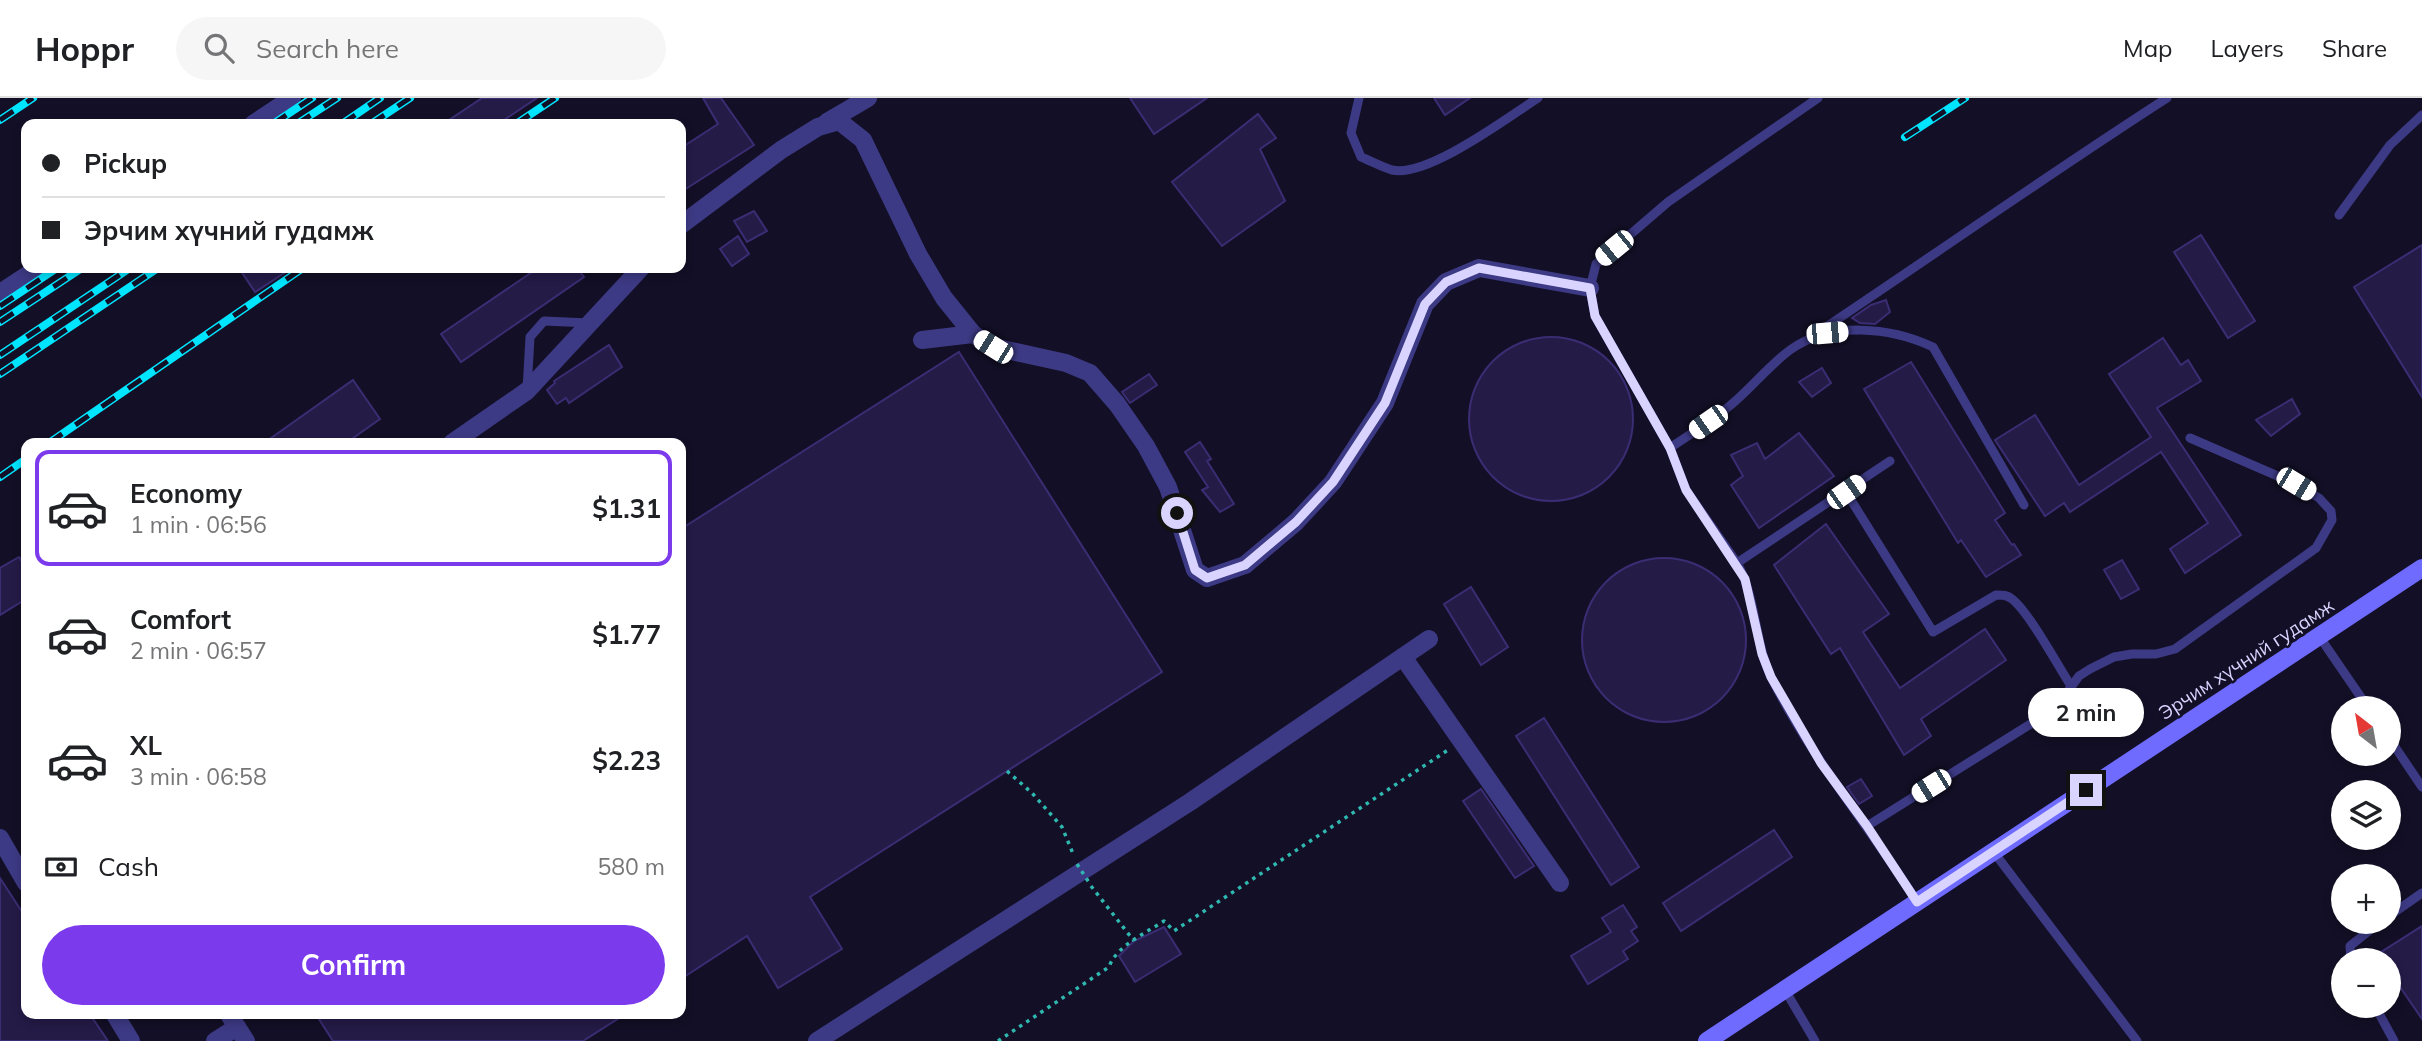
<!DOCTYPE html>
<html lang="en">
<head>
<meta charset="utf-8">
<style>
  :root { --surface:#fff; --page:#f6f6f6; --text:#202124; --muted:#757577; --line:#e0e0e0; --accent:#7c3aed }
  body { margin:0; font-family:Mulish,sans-serif; background:var(--page); color:var(--text); height:100vh; display:flex; flex-direction:column; font-size:26px; white-space:nowrap }
  * { box-sizing:border-box; margin:0 }
  p { font-size:23px; color:var(--muted) }
  .icon { flex:none; width:38px; height:38px; fill:none; stroke:currentColor; stroke-width:2; stroke-linecap:round; stroke-linejoin:round }
  .map { position:relative; flex:1; overflow:hidden }
  .side { position:absolute; left:21px; top:340px; width:665px; height:581px; display:flex; flex-direction:column; background:var(--surface); border-radius:14px; box-shadow:0 4px 10px #0003 }
  .side>* { flex:none }
  .hud { position:absolute; left:21px; top:21px; width:665px; height:154px; border-radius:14px; box-shadow:0 4px 10px #0003; display:grid; align-content:center; height:154px; padding:0 21px; background:var(--surface) }
  .needle { width:46px; rotate:329deg }
  .controls { position:absolute; left:2331px; top:598px; display:grid; gap:14px }
  .controls a { display:grid; place-items:center; width:70px; height:70px; border-radius:50%; background:var(--surface); box-shadow:0 4px 10px #0003; font-size:35px }
  .end { position:absolute; width:32px; height:32px; margin:-16px; border:9px solid #d9d4ff; background:#111; box-shadow:0 0 0 4px #111 }
  .from { border-radius:50% }
  .bubble { position:absolute; height:49px; border-radius:24px; background:var(--surface); box-shadow:0 4px 10px #0003; font-size:23px; font-weight:700; line-height:49px; text-align:center }
  .car { position:absolute; width:21px; height:42px; margin:-21px -10px; border-radius:9px; box-shadow:0 0 5px 2px #0007; background:linear-gradient(#fff 24%,#345 0 40%,#fff 0 76%,#345 0 86%,#fff 0) }
  .hud b { display:flex; align-items:center; gap:24px; height:66px; font-size:26px }
  .hud b+b { border-top:2px solid var(--line) }
  .hud i { width:18px; height:18px; background:var(--text) }
  ul { padding:12px 0 0; list-style:none }
  li { display:flex; align-items:center; gap:21px; height:116px; margin:0 14px 10px; padding:0 7px; border:4px solid transparent; border-radius:14px }
  li div { flex:1 }
  li b { display:block; font-size:26px }
  li em { font-style:normal; font-weight:700 }
  li.active { border-color:var(--accent) }
  li>.icon { width:63px; height:63px; stroke-width:1.5 }
  .pay { display:flex; align-items:center; gap:18px; height:77px; padding:0 21px; font-size:26px }
  .pay p { margin-inline-start:auto }
  .action { display:flex; gap:14px; margin-top:auto; padding:14px 21px }
  .action a { flex:1; height:80px; border-radius:42px; background:var(--accent); color:#fff; font-size:28px; font-weight:700; line-height:80px; text-align:center }
  header { display:flex; align-items:center; gap:42px; box-sizing:border-box; height:98px; padding:0 35px; background:var(--surface); border-bottom:2px solid var(--line) }
  header strong { font-size:33px }
  nav { display:flex; gap:38px; margin-inline-start:auto; font-size:24px }
  .search { width:490px; height:63px; background:var(--page); display:flex; align-items:center; gap:18px; box-sizing:border-box; padding:0 24px; border-radius:38px; color:var(--muted); font-size:26px }
  .map>svg:first-child { display:block }
  .building { fill:#241b47; stroke:#3b2d73; stroke-width:2 }
  .lines { fill:none; stroke-linecap:round; stroke-linejoin:round }
  .path { stroke:#2fb8b0; stroke-width:3.5; stroke-dasharray:3.5 5; stroke-linecap:butt }
  .service { stroke:#3d3a85; stroke-width:9 }
  .minor { stroke:#3d3a85; stroke-width:18 }
  .secondary { stroke:#6f6bff; stroke-width:18 }
  .rail-casing { stroke:#00e5ff; stroke-width:8 }
  .rail { stroke:#130f26; stroke-width:5; stroke-dasharray:16; stroke-linecap:butt }
  .path-bridge { stroke:#2fb8b0; stroke-width:3.5; stroke-dasharray:3.5 5; stroke-linecap:butt }
  .route { stroke:#d9d4ff; stroke-width:9 }
  .labels { text-anchor:middle; dominant-baseline:central; stroke-width:5; stroke-linejoin:round; paint-order:stroke }
  .street-label { font-size:19px; fill:#d9d4ff; stroke:#130f26 }
</style>
</head>
<body>
<header>
<strong>Hoppr</strong>
<div class="search"><svg class="icon" aria-label="search" viewBox="0 0 24 24"><circle cx="10" cy="10" r="6"/><path d="M15 15l6 6"/></svg>Search here</div>
<nav><a>Map</a><a>Layers</a><a>Share</a></nav>
</header>
<div class="map">
<svg width="2422" height="943" viewBox="0 0 2422 943">
  <rect width="100%" height="100%" fill="#130f26"/>
  <!-- building -->
  <g class="building">
    <polygon points="482,0 537,0 498,26 443,26"/>
    <polygon points="703,0 721,0 754,47 681,94 681,50 718,26"/>
    <polygon points="1130,0 1207,0 1154,36"/>
    <polygon points="1434,0 1470,0 1445,17"/>
    <polygon points="1258,16 1276,40 1260,51 1285,103 1222,148 1172,84"/>
    <polygon points="754,113 767,133 747,144 734,123"/>
    <polygon points="2201,137 2255,223 2228,240 2174,154"/>
    <polygon points="738,138 749,156 732,168 720,151"/>
    <polygon points="2422,147 2422,299 2354,189"/>
    <polygon points="239,170 292,170 255,194"/>
    <polygon points="538,170 577,170 584,179 461,264 441,236"/>
    <polygon points="1886,202 1890,214 1875,226 1860,225 1852,220 1871,207"/>
    <circle cx="1551" cy="321" r="82"/>
    <polygon points="2163,240 2181,267 2188,262 2201,283 2157,310 2241,437 2185,475 2170,451 2208,425 2161,354 2070,414 2064,405 2045,418 1995,342 2035,317 2079,387 2151,339 2109,276"/>
    <polygon points="609,247 622,269 569,305 566,300 557,306 547,292 555,285 554,283"/>
    <polygon points="959,254 1162,574 810,799 842,851 778,890 747,838 681,881 681,431"/>
    <polygon points="1911,264 2005,415 1995,422 2012,447 2014,446 2021,457 1986,479 1961,442 1958,445 1864,291"/>
    <polygon points="1822,270 1831,285 1812,299 1799,284"/>
    <polygon points="1149,276 1157,287 1130,305 1122,294"/>
    <polygon points="353,282 380,321 346,345 264,345"/>
    <polygon points="2292,301 2300,316 2271,338 2256,322"/>
    <polygon points="1799,335 1834,378 1759,430 1731,387 1743,378 1731,357 1757,345 1765,361"/>
    <polygon points="1200,344 1211,361 1207,363 1234,406 1220,414 1202,392 1208,389 1185,354"/>
    <polygon points="1826,426 1889,516 1863,534 1900,590 1985,531 2006,562 1921,621 1931,638 1904,657 1840,550 1831,556 1774,467"/>
    <polygon points="19,459 26,471 26,501 0,517 0,470"/>
    <circle cx="1664" cy="542" r="82"/>
    <polygon points="2122,462 2139,491 2121,501 2104,472"/>
    <polygon points="1471,489 1508,549 1481,567 1444,506"/>
    <polygon points="1544,620 1639,769 1611,787 1516,638"/>
    <polygon points="1861,681 1872,698 1859,706 1847,689"/>
    <polygon points="1481,691 1534,768 1515,780 1463,703"/>
    <polygon points="1774,732 1792,759 1681,833 1663,805"/>
    <polygon points="0,780 26,820 26,915 89,915 108,943 0,943"/>
    <polygon points="1623,807 1637,829 1631,833 1638,843 1623,853 1628,861 1588,886 1571,858 1611,834 1602,820"/>
    <polygon points="2422,828 2422,921 2389,873 2389,863 2367,863"/>
    <polygon points="1164,829 1181,856 1135,884 1119,858 1134,843"/>
    <polygon points="315,915 627,915 583,943 333,943"/>
  </g>
  <g class="lines">
    <!-- path -->
    <g class="path">
      <polyline points="1007,673 1032,695 1062,729 1074,758"/>
      <polyline points="1091,788 1134,843"/>
      <path d="M998,943L1109,869C1116,848 1146,835 1164,823L1174,833L1448,652"/>
    </g>
    <!-- service -->
    <g class="service">
      <path d="M1359,0L1351,35L1361,59C1371,63 1382,69 1392,72C1427,80 1507,20 1538,0"/>
      <polyline points="2339,117 2390,47 2422,17"/>
      <path d="M1817,235C1934,157 2049,76 2167,0"/>
      <polyline points="527,292 530,239 544,223 589,225"/>
      <path d="M1670,350C1689,337 1709,325 1727,310C1749,293 1767,269 1790,252C1831,223 1890,229 1933,249L2024,407"/>
      <path d="M1890,363L1737,465C1757,501 1754,544 1772,581C1812,661 1870,729 1917,804"/>
      <path d="M1846,394L1933,534L1996,497C2003,497 2007,497 2012,501C2029,514 2058,568 2071,588"/>
      <polyline points="1737,465 1686,392 1670,350 1595,218 1590,190 1596,166 1668,104 1818,0"/>
      <polyline points="2319,538 2369,611"/>
      <polyline points="2389,640 2422,689"/>
      <polyline points="1867,728 2037,622 2063,600 2079,578 2090,571 2114,559 2132,556 2156,556 2175,551 2316,450 2332,422 2331,413 2319,400 2296,386 2190,340"/>
      <polyline points="1993,753 2137,943"/>
      <polyline points="2389,818 2422,795"/>
      <polyline points="2351,863 2350,848 2380,824"/>
      <polyline points="1785,892 1815,943"/>
      <polyline points="2375,908 2394,943"/>
    </g>
    <!-- minor -->
    <g class="minor">
      <polyline points="827,24 868,0"/>
      <polyline points="253,26 292,0"/>
      <polyline points="681,127 781,52 818,29 839,23 863,42 918,156 944,200 973,236"/>
      <polyline points="0,195 38,170"/>
      <polyline points="922,242 973,236 993,249 1066,265 1090,275 1117,306 1146,348 1168,389 1195,472 1207,480 1245,467 1296,424 1333,384 1385,305 1425,206 1446,184 1479,170 1590,190"/>
      <polyline points="452,345 527,293 641,170"/>
      <polyline points="1403,559 1560,785"/>
      <polyline points="0,740 26,785"/>
      <polyline points="114,915 131,943"/>
      <polyline points="228,915 246,943"/>
      <polyline points="215,943 237,929"/>
      <polyline points="817,943 1190,704 1429,541"/>
    </g>
    <!-- secondary -->
    <polyline class="secondary" points="1707,943 2422,470"/>
    <defs>
      <g id="rail">
        <polyline points="0,22 33,0"/>
        <polyline points="273,26 312,0"/>
        <polyline points="297,26 337,0"/>
        <polyline points="342,26 380,0"/>
        <polyline points="371,26 410,0"/>
        <polyline points="516,26 555,0"/>
        <polyline points="1905,39 1965,0"/>
        <polyline points="0,208 57,170"/>
        <polyline points="0,224 82,170"/>
        <polyline points="0,257 130,170"/>
        <polyline points="0,276 158,170"/>
        <polyline points="49,345 303,170"/>
        <polyline points="0,379 26,361"/>
      </g>
    </defs>
    <!-- rail casing -->
    <use href="#rail" class="rail-casing"/>
    <!-- rail -->
    <use href="#rail" class="rail"/>
    <!-- path-bridge -->
    <polyline class="path-bridge" points="1077,766 1090,786"/>
  </g>
  <g class="lines">
    <!-- route -->
    <polyline class="route" points="1177,415 1195,472 1207,480 1245,467 1296,424 1333,384 1385,305 1425,206 1446,184 1479,170 1590,190 1595,218 1670,350 1686,392 1745,481 1762,556 1771,579 1821,665 1867,728 1917,804 2086,692"/>
  </g>
  <g class="labels">
    <!-- street labels -->
    <g class="street-label">
      <text transform="translate(2246 561) rotate(-33)">Эрчим хүчний гудамж</text>
    </g>
  </g>
</svg>
<div class="controls">
<a><svg class="needle" viewBox="-14 -14 28 28"><path d="M0-13l5 13h-10z" fill="#e53935"/><path d="M0 13l5-13h-10z" fill="#757577"/></svg></a>
<a><svg class="icon" aria-label="layers" viewBox="0 0 24 24"><path d="M12 4l9 5-9 5-9-5zM3 14l9 5 9-5"/></svg></a>
<a>+</a>
<a>−</a>
</div>
<i class="end from" style="left:1177px;top:415px"></i>
<i class="end" style="left:2086px;top:692px"></i>
<div class="bubble" style="left:2028px;top:590px;width:116px">2 min</div>
<i class="car" style="left:1614px;top:150px;rotate:231deg"></i>
<i class="car" style="left:1827px;top:235px;rotate:85deg"></i>
<i class="car" style="left:993px;top:249px;rotate:302deg"></i>
<i class="car" style="left:1708px;top:324px;rotate:235deg"></i>
<i class="car" style="left:2296px;top:386px;rotate:121deg"></i>
<i class="car" style="left:1846px;top:394px;rotate:55deg"></i>
<i class="car" style="left:1931px;top:688px;rotate:238deg"></i>
<div class="hud">
<b><i class="from"></i>Pickup</b>
<b><i></i>Эрчим хүчний гудамж</b>
</div>
<section class="side">
<ul>
<li class="active"><svg class="icon" aria-label="car" viewBox="0 0 24 24"><path d="M5 17H2v-5l4-1 3-4h7l3 4 3 1v5h-3M9 17h6M6 11h13"/><circle cx="7" cy="17" r="2"/><circle cx="17" cy="17" r="2"/></svg><div><b>Economy</b><p>1 min · 06:56</p></div><em>$1.31</em></li>
<li><svg class="icon" aria-label="car" viewBox="0 0 24 24"><path d="M5 17H2v-5l4-1 3-4h7l3 4 3 1v5h-3M9 17h6M6 11h13"/><circle cx="7" cy="17" r="2"/><circle cx="17" cy="17" r="2"/></svg><div><b>Comfort</b><p>2 min · 06:57</p></div><em>$1.77</em></li>
<li><svg class="icon" aria-label="car" viewBox="0 0 24 24"><path d="M5 17H2v-5l4-1 3-4h7l3 4 3 1v5h-3M9 17h6M6 11h13"/><circle cx="7" cy="17" r="2"/><circle cx="17" cy="17" r="2"/></svg><div><b>XL</b><p>3 min · 06:58</p></div><em>$2.23</em></li>
</ul>
<div class="pay"><svg class="icon" aria-label="cash" viewBox="0 0 24 24"><path d="M3 7h18v10H3z"/><circle cx="12" cy="12" r="2"/></svg>Cash<p>580 m</p></div>
<div class="action"><a>Confirm</a></div>
</section>
</div>
</body>
</html>
